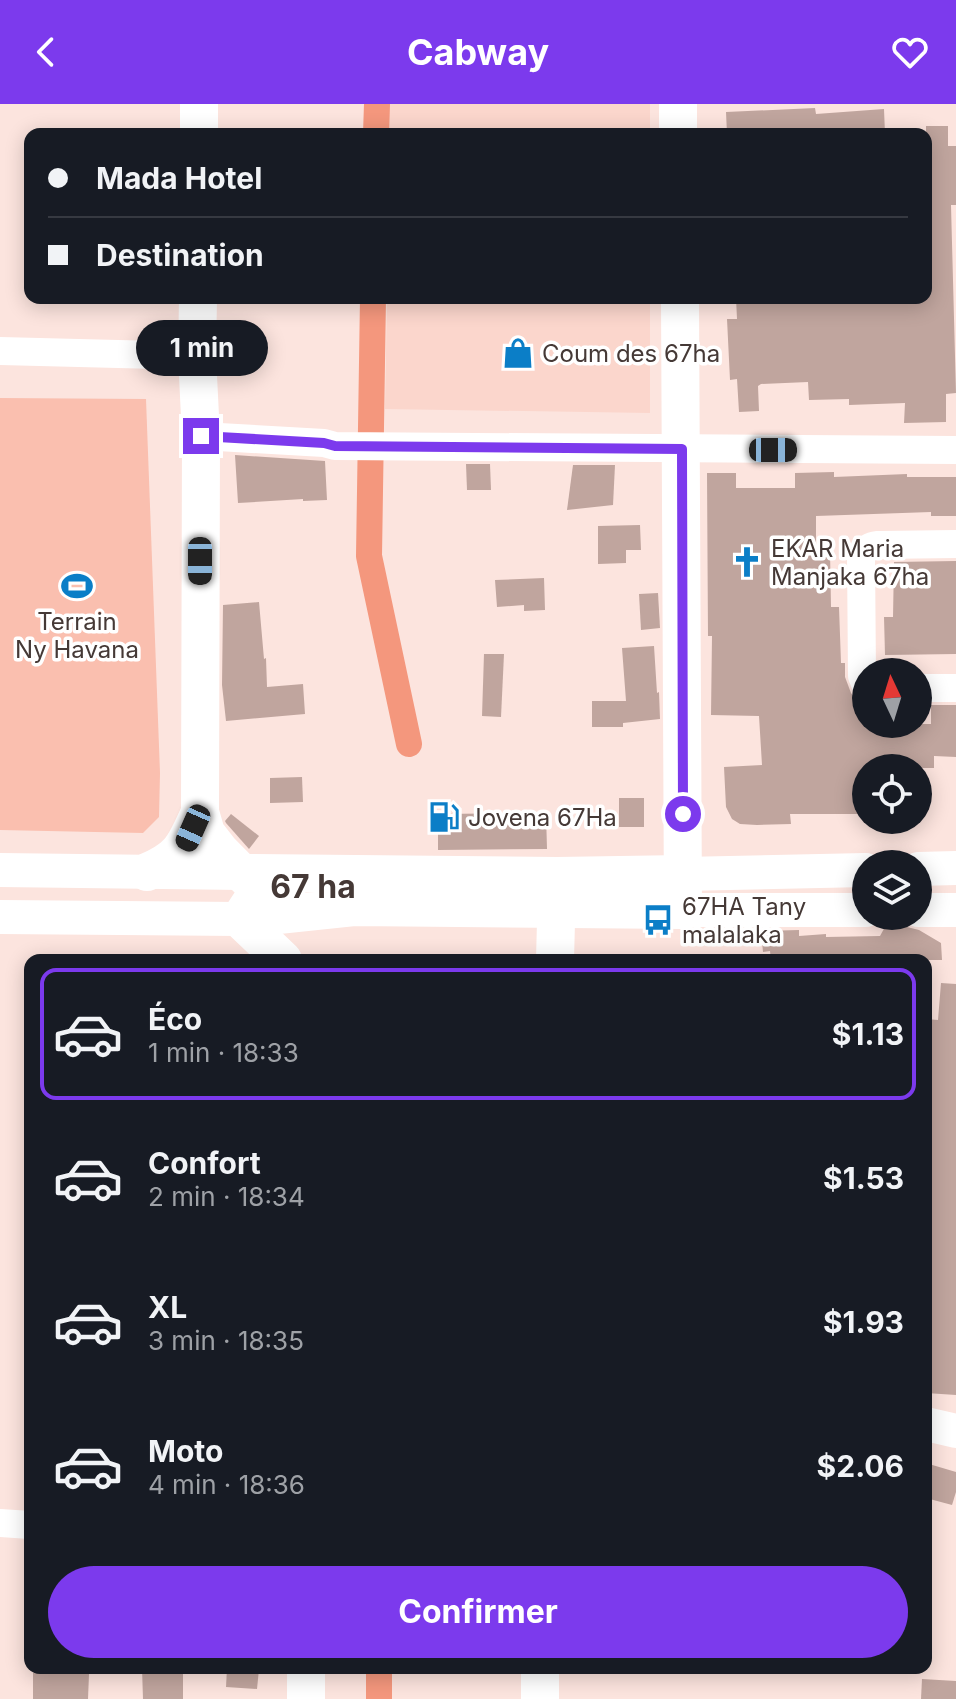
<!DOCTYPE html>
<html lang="fr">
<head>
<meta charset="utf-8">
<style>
  :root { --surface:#171b24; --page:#242831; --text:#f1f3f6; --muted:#9ea1a6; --line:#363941; --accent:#7c3aed }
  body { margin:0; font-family:Inter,sans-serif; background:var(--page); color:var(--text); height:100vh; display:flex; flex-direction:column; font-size:30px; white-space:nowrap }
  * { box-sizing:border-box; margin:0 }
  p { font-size:26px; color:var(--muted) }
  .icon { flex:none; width:44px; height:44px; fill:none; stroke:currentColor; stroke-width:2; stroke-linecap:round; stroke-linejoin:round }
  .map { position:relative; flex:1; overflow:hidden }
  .sheet { position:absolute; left:24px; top:850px; width:908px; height:720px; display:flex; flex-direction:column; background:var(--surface); border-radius:16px; box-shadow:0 4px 20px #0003 }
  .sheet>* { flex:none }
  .hud { position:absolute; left:24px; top:24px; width:908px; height:176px; border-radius:16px; box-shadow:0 4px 20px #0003; display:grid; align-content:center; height:176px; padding:0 24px; background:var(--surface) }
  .needle { width:52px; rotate:356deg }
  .fabs { position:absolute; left:852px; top:554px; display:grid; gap:16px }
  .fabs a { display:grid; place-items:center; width:80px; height:80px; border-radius:50%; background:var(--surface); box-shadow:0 4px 20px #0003; font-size:40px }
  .end { position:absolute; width:36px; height:36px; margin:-18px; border:10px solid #7c3aed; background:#fff; box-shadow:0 0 0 4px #fff }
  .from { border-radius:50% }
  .bubble { position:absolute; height:56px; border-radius:28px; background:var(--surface); box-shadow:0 4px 20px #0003; font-size:26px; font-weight:700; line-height:56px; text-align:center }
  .car { position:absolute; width:24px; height:48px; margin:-24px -12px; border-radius:10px; box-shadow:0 0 6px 2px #0007; background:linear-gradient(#222 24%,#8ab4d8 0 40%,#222 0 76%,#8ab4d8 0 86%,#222 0) }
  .hud b { display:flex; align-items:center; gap:28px; height:76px; font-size:30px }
  .hud b+b { border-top:2px solid var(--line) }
  .hud i { width:20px; height:20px; background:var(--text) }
  ul { padding:14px 0 0; list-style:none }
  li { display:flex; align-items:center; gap:24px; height:132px; margin:0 16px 12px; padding:0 8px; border:4px solid transparent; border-radius:16px }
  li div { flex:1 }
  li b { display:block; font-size:30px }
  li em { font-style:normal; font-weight:700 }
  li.selected { border-color:var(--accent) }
  li>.icon { width:72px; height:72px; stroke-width:1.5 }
  .cta { display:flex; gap:16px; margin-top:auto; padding:16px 24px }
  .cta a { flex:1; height:92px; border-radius:48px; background:var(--accent); color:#fff; font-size:32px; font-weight:700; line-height:92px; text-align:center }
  header { display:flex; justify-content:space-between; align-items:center; height:104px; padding:0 24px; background:var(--accent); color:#fff; font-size:36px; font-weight:700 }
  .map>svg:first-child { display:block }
  .built { fill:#fbd6cc }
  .green { fill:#fabfaf }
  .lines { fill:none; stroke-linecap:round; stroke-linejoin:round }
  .canal { stroke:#f4977d; stroke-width:26 }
  .building { fill:#c0a59e }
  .minor { stroke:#fff; stroke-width:28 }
  .tertiary { stroke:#fff; stroke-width:34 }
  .secondary { stroke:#fff; stroke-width:38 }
  .route { stroke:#7c3aed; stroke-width:10 }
  .labels { text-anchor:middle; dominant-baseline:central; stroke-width:7; stroke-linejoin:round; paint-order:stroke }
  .poi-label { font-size:24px; fill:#453936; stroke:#fff; text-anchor:start }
  .district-label { font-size:32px; font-weight:bold; fill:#453936; stroke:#fff }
</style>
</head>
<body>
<header><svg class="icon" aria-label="back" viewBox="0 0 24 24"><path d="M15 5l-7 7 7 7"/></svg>Cabway<svg class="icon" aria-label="heart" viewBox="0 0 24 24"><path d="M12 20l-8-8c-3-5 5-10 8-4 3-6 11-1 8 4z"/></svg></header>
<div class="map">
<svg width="956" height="1595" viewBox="0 0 956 1595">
  <rect width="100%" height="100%" fill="#fce4de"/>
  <!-- built -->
  <g class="built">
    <rect x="389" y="0" width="261" height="30"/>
    <polygon points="387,194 650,194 650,309 385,305"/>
  </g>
  <!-- green -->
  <polygon class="green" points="0,294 146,295 160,669 159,713 143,729 0,726"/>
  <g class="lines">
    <!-- canal -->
    <g class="canal">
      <polyline points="376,30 377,0"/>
      <polyline points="373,194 369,452 409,640"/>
      <polyline points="379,1595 379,1564"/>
    </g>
  </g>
  <!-- building -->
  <g class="building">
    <polygon points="815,4 816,10 884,5 885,30 842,30 842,27 798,30 727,30 726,8"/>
    <polygon points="926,22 948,22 948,42 956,42 956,101 951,101 956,289 946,290 946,318 904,319 905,299 849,301 849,295 809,296 808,278 761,280 758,282 759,307 739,308 737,275 730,276 727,215 737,215 736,194 794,194 794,196 926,194"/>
    <polygon points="235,351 325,357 327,396 303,397 303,395 238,399"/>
    <polygon points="466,360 490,360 491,386 467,386"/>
    <polygon points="573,361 615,361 613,401 567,406"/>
    <polygon points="834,368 834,373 907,370 907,373 956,373 956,412 931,412 931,408 816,412 816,446 830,447 831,503 839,503 841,559 845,559 845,573 851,589 856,596 866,599 866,620 931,620 931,601 956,601 956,653 934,652 934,664 866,664 866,710 790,710 791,720 757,721 740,720 732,715 726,703 724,663 762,661 759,612 711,611 712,532 708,532 707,369 736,369 736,384 795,384 795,369"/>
    <polygon points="640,421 641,446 626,446 626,459 598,460 598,422"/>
    <polygon points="956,457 956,550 885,551 884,513 893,513 894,458"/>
    <polygon points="544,474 545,506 524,507 524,501 497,503 495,476"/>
    <polygon points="658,489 660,524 641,526 639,490"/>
    <polygon points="259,498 264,555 266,554 267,583 303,580 305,610 226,617 222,581 223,501"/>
    <polygon points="654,542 657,589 659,588 660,615 623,619 623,623 592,623 592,597 626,597 622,544"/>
    <polygon points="484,550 504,550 501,613 482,612"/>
    <polygon points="302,673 303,698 270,699 270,674"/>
    <rect x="619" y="694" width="25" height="29"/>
    <polygon points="546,709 547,745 438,746 438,710"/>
    <polygon points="231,710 259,732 249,745 226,719 225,717"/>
    <polygon points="891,812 896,812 907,823 919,826 941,839 942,856 771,856 770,847 763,848 761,827 799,826 799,832 826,830 826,833 880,832"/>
    <polygon points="941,879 956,880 956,1291 926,1289 926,1186 928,1152 926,1152 926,915 938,916"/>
    <polygon points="929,1360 956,1368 956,1388 952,1401 926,1394 926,1372"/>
    <polygon points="142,1564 183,1564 183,1595 143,1595"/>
    <polygon points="227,1564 259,1565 257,1585 226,1583"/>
    <polygon points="33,1569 89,1570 88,1595 33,1595"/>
    <polygon points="922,1575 956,1577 956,1595 921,1595"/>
  </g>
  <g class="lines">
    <!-- minor -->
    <g class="minor">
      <polyline points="0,247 197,252"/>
      <polyline points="201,332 324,339 335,342 956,346"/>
      <path d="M866,582L862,572L861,452C866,444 870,442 878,441L956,440"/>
      <polyline points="918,584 956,584"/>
      <polyline points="0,1419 30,1421"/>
    </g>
    <!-- tertiary -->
    <g class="tertiary">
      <polyline points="918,765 956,764"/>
      <polyline points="0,766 243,769"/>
      <polyline points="683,770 866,766"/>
      <polyline points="683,806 866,806"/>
      <polyline points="918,806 956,806"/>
      <polyline points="0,813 240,815"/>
      <polyline points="926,1320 956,1327"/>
    </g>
    <!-- secondary -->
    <g class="secondary">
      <polyline points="678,0 678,30"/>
      <polyline points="199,30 199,0"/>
      <polyline points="198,194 197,252 201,332 200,708 206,729 220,747 259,786 240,815"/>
      <path d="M147,768C182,753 185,741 200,708"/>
      <polyline points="243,769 557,772 683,770"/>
      <polyline points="240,815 354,803 683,806 680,194"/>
      <polyline points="240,815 283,856"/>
      <polyline points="555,856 557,779"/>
      <polyline points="306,1595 306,1564"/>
      <polyline points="540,1595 540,1564"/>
    </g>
  </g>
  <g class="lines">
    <!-- route -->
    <polyline class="route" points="201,332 324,339 335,342 682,345 683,710"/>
  </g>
  <!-- icons -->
  <defs>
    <symbol id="shop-bare" viewBox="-9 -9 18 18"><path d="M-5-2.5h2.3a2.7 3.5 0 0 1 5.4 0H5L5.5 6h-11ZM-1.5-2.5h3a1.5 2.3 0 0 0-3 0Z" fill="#0b7ec7" stroke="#fff" stroke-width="2.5" paint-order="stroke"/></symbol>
    <symbol id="church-bare" viewBox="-9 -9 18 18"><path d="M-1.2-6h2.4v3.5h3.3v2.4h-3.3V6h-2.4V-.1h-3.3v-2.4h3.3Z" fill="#0b7ec7" stroke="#fff" stroke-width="2.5" paint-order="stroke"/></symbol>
    <symbol id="stadium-bare" viewBox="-9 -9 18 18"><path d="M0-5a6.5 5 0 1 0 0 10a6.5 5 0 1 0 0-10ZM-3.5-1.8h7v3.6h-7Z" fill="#0b7ec7" stroke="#fff" stroke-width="2.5" paint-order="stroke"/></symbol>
    <symbol id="fuel-bare" viewBox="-9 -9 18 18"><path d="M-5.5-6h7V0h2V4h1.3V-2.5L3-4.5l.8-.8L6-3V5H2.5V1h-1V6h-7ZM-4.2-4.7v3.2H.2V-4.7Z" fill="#0b7ec7" stroke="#fff" stroke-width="2.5" paint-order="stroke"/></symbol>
    <symbol id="bus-bare" viewBox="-9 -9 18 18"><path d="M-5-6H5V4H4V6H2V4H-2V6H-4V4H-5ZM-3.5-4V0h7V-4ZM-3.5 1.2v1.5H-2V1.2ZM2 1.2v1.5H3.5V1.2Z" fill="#0b7ec7" stroke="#fff" stroke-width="2.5" paint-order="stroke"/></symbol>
  </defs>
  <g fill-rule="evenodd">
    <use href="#shop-bare" x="496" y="227" width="44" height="44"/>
    <use href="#church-bare" x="725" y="436" width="44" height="44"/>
    <use href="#stadium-bare" x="55" y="460" width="44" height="44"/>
    <use href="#fuel-bare" x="422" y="691" width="44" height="44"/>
    <use href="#bus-bare" x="636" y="794" width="44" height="44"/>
  </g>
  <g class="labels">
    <!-- poi labels -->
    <g class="poi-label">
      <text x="542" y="249">Coum des 67ha</text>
      <text x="771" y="444">EKAR Maria<tspan x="771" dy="28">Manjaka 67ha</tspan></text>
      <text x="77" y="517" text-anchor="middle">Terrain<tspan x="77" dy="28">Ny Havana</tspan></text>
      <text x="468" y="713">Jovena 67Ha</text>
      <text x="682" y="802">67HA Tany<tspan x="682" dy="28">malalaka</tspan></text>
    </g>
    <!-- district labels -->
    <g class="district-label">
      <text x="313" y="782">67 ha</text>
    </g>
  </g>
</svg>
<div class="fabs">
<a><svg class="needle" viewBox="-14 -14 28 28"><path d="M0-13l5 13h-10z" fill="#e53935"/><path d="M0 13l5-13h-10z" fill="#9ea1a6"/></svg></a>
<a><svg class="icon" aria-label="locate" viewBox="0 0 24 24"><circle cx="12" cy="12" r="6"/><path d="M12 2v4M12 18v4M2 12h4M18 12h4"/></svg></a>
<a><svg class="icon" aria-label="layers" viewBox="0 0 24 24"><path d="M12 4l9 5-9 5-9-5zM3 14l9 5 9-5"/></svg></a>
</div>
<i class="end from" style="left:683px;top:710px"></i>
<i class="end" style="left:201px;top:332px"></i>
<div class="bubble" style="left:136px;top:216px;width:132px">1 min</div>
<i class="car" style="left:773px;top:346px;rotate:90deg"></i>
<i class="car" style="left:200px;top:457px;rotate:180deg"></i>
<i class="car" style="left:193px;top:724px;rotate:204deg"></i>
<div class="hud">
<b><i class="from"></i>Mada Hotel</b>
<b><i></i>Destination</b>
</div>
<section class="sheet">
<ul>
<li class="selected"><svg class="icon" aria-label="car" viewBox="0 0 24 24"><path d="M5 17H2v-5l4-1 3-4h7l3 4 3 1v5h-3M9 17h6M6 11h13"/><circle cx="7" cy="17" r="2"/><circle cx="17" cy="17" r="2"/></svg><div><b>Éco</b><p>1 min · 18:33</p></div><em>$1.13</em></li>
<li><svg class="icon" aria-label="car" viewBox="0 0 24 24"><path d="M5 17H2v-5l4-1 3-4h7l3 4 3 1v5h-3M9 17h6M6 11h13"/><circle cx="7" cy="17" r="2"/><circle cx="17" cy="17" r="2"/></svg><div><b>Confort</b><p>2 min · 18:34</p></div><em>$1.53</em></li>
<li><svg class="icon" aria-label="car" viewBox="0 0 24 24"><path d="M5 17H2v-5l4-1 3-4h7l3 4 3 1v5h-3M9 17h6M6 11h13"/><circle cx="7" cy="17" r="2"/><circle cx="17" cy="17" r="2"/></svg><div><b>XL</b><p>3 min · 18:35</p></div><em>$1.93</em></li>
<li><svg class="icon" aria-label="car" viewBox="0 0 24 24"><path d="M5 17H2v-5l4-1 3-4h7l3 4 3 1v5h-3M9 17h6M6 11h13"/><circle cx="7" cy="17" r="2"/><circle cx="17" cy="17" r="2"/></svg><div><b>Moto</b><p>4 min · 18:36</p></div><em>$2.06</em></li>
</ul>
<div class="cta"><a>Confirmer</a></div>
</section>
</div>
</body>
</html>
